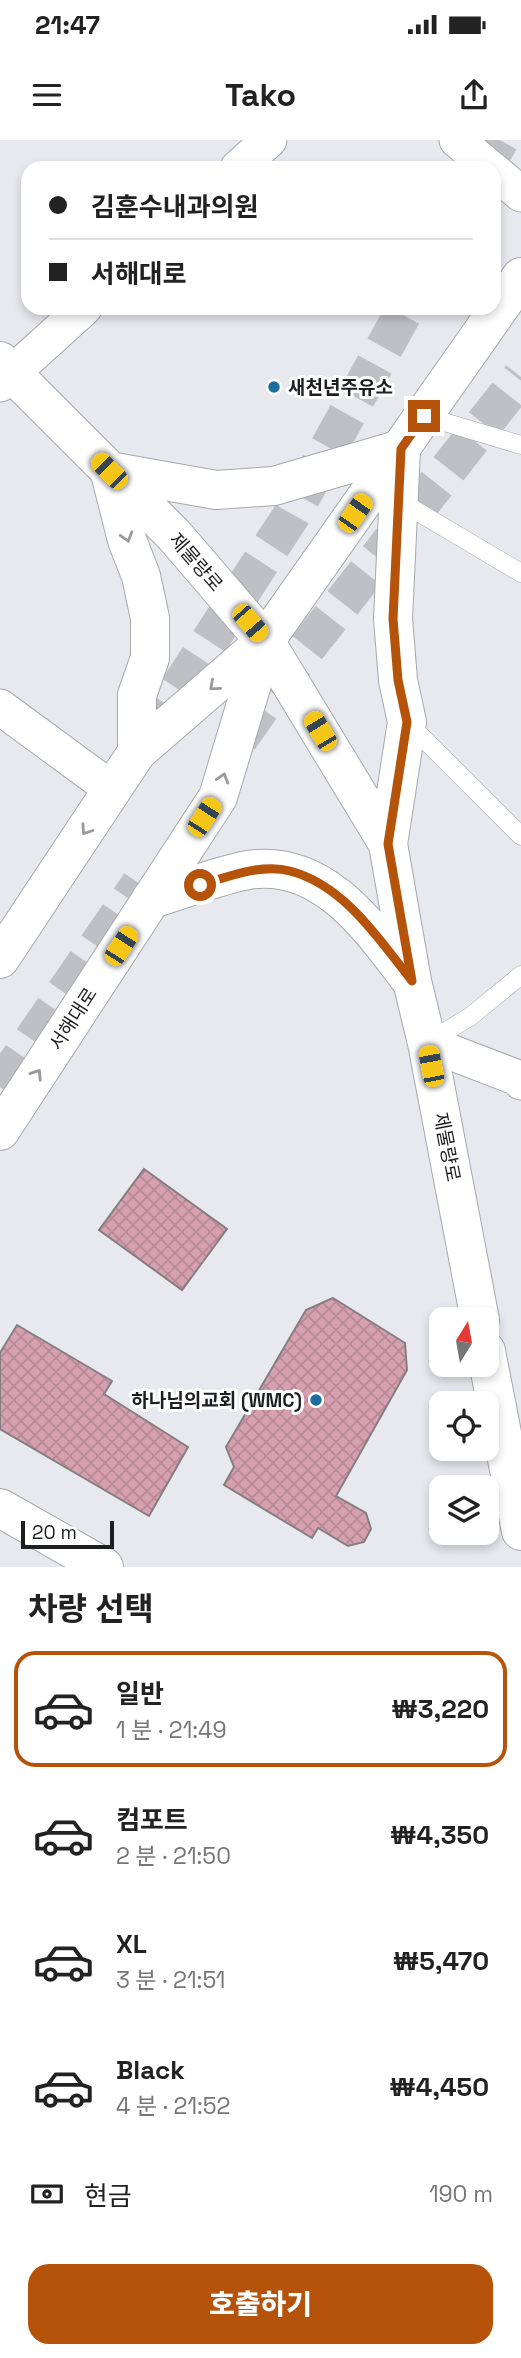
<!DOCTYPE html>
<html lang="ko">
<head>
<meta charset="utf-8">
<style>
  :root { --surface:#fff; --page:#f2f2f2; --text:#222; --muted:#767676; --line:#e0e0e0; --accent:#b45309 }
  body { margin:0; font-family:"Space Grotesk","Noto Sans KR",sans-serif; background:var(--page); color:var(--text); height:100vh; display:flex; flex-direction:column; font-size:26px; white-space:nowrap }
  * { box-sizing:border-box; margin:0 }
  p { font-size:23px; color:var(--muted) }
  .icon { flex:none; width:38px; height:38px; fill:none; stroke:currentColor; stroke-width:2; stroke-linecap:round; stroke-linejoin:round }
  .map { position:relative; height:1427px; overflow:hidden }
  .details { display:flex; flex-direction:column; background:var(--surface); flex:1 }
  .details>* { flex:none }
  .banner { position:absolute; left:21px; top:21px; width:480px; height:154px; border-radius:21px; box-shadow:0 4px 10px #0003; display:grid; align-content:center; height:154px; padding:0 28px; background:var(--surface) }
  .needle { width:46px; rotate:11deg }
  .controls { position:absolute; left:429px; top:1167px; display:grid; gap:14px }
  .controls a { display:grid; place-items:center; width:70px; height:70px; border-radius:14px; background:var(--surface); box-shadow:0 4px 10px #0003; font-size:35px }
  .scale { position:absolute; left:21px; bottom:18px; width:93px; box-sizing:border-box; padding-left:7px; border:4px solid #1d1e20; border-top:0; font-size:19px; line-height:24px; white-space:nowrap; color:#1d1e20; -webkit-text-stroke:5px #fff; paint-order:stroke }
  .end { position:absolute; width:32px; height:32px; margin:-16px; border:9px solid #b45309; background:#fff; box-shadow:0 0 0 4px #fff }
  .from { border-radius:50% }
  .car { position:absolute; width:21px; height:42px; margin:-21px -10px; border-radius:9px; box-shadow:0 0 5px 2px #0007; background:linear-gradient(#f5c518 24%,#345 0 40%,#f5c518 0 76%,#345 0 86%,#f5c518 0) }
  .banner b { display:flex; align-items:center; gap:24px; height:66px; font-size:26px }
  .banner b+b { border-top:2px solid var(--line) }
  .banner i { width:18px; height:18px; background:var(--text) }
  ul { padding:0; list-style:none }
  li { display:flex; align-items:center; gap:21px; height:116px; margin:0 14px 10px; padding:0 14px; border:4px solid transparent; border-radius:21px }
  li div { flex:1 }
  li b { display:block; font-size:26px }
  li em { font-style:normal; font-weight:800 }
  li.on { border-color:var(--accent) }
  li>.icon { width:63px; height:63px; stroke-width:1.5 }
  h2 { padding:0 28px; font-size:32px; line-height:84px }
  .pay { display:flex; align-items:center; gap:18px; height:77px; padding:0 28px; font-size:26px }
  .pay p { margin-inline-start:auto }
  .cta { display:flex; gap:14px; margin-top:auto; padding:14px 28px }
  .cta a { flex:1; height:80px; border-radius:21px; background:var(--accent); color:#fff; font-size:28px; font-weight:800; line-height:80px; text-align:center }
  .status { display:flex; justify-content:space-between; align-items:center; height:49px; padding:0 35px; background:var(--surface); direction:ltr }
  .status svg { height:19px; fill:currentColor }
  header { display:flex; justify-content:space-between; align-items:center; height:91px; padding:0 28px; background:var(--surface); font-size:32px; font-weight:800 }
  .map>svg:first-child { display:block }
  .building { fill:url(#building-cross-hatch); stroke:#857e80; stroke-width:2 }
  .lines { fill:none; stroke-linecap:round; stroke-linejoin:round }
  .highway-tunnel { stroke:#bfc0c6; stroke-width:38; stroke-dasharray:38 19; stroke-linecap:butt }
  .lane-casing { stroke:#a7a8ae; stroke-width:19 }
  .street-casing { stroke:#a7a8ae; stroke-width:37 }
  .secondary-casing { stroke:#a7a8ae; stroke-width:40 }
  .primary-casing { stroke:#a7a8ae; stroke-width:40 }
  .lane { stroke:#fff; stroke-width:18 }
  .street { stroke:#fff; stroke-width:35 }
  .secondary { stroke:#fff; stroke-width:38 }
  .primary { stroke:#fff; stroke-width:38 }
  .oneway { stroke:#999a9b }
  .route { stroke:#b45309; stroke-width:9 }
  .poi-dot { fill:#1b6e9f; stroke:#fff; stroke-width:2.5 }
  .labels { text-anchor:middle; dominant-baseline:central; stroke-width:6; stroke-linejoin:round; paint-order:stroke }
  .poi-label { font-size:19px; font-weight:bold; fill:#1d1e20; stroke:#fff; text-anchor:start }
  .street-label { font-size:19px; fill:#1d1e20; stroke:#fff }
</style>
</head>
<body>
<div class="status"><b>21:47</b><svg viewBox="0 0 49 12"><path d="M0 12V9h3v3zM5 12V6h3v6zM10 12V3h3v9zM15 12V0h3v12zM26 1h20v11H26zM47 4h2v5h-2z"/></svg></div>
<header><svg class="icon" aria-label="menu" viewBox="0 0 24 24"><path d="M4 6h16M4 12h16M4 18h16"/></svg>Tako<svg class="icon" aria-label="share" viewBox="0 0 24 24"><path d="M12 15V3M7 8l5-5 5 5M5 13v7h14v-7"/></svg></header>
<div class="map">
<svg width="521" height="1427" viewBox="0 0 521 1427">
  <defs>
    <pattern id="building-cross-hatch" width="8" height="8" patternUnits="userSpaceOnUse" patternTransform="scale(1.75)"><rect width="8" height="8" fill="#d6a0b0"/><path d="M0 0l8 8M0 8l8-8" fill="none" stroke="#b78997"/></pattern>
  </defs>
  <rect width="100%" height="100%" fill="#e8e9ef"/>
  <!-- building -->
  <g class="building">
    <polygon points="144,1029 227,1089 182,1150 99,1090"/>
    <polygon points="333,1158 405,1203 407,1230 336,1356 366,1373 371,1389 364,1402 348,1406 318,1388 312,1398 224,1345 234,1327 226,1307 306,1170"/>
    <polygon points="17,1185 112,1241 104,1254 188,1307 149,1376 0,1289 0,1213"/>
  </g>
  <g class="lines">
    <!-- highway-tunnel -->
    <g class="highway-tunnel">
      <polyline points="484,28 500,0"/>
      <polyline points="147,597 291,376 406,168"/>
      <polyline points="239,599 271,553 521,237"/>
      <polyline points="0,947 140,744"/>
    </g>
    <defs>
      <g id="lane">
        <polyline points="424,276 521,305"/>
        <polyline points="398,360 521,433"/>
        <polyline points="407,582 521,696"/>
        <polyline points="427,903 471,876 521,835"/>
      </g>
      <g id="street">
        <polyline points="457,0 490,28"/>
        <polyline points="238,28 269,0"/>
        <polyline points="494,31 521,54"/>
        <polyline points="0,244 84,168"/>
        <polyline points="0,567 113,650"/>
        <polyline points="427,903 518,938 521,942"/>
      </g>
      <g id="secondary">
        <polyline points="0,221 174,395 265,501 388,704 412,841 427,903 480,1180"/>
        <polyline points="109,331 216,350 274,346 401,309"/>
        <polyline points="110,333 127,400 141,436 150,478 150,518 137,555 137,612"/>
        <polyline points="388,704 407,582 398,540 393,479 401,309"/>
        <path d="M151,759C180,751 219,735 248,730C322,718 369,786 408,837"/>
        <polyline points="0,819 137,612 265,501 521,137"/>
        <polyline points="0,991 218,657 265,501"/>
        <polyline points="486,1211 521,1391"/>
      </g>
      <polyline id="primary" points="0,1368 104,1427"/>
    </defs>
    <!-- lane casing -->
    <use href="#lane" class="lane-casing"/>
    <!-- street casing -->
    <use href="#street" class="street-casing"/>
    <!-- secondary casing -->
    <use href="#secondary" class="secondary-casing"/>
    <!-- primary casing -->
    <use href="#primary" class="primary-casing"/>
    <!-- lane -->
    <use href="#lane" class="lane"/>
    <!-- street -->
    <use href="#street" class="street"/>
    <!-- secondary -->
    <use href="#secondary" class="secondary"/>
    <!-- primary -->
    <use href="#primary" class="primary"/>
  </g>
  <!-- one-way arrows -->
  <defs><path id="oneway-chevron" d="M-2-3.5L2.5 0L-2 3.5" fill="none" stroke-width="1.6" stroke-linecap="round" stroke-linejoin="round" transform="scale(1.75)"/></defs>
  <g class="oneway">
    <use href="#oneway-chevron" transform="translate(127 397) rotate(73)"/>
    <use href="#oneway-chevron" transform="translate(214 546) rotate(139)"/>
    <use href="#oneway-chevron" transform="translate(223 638) rotate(-73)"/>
    <use href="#oneway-chevron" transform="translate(86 690) rotate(124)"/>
    <use href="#oneway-chevron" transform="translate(37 934) rotate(-57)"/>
  </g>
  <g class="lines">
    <!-- route -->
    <path class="route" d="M200,745C227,737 262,723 290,731C344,745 379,799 412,841L388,704L407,582L398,540L393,479L401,309L424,276"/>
  </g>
  <!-- markers -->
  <g class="poi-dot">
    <circle cx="274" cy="247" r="7"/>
    <circle cx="316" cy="1260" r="7"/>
  </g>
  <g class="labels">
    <!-- poi labels -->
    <g class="poi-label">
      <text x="288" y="247">새천년주유소</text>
      <text x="302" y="1260" text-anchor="end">하나님의교회 (WMC)</text>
    </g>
    <!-- street labels -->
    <g class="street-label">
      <text transform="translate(196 422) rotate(49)">제물량로</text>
      <text transform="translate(73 879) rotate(-57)">서해대로</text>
      <text transform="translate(447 1007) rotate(79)">제물량로</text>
    </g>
  </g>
</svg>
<div class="controls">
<a><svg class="needle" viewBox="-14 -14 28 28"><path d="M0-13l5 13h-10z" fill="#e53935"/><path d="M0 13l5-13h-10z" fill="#767676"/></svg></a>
<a><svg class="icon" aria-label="locate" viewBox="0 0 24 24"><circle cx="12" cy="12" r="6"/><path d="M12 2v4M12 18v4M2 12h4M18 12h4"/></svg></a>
<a><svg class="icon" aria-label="layers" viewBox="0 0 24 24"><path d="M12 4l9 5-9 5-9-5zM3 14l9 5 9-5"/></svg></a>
</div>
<div class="scale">20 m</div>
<i class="end from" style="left:200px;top:745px"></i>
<i class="end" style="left:424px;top:276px"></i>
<i class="car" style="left:109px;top:331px;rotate:315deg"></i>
<i class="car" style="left:355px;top:373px;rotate:35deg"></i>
<i class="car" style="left:250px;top:483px;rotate:139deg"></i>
<i class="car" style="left:320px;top:591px;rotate:329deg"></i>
<i class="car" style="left:204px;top:677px;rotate:33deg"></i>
<i class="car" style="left:121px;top:806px;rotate:33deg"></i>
<i class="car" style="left:431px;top:926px;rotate:349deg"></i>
<div class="banner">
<b><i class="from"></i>김훈수내과의원</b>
<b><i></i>서해대로</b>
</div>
</div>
<section class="details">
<h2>차량 선택</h2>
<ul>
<li class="on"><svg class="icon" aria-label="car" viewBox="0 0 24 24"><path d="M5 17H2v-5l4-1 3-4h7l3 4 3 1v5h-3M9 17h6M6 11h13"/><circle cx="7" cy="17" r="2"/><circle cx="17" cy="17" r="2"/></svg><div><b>일반</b><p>1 분 · 21:49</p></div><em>₩3,220</em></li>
<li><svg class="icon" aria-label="car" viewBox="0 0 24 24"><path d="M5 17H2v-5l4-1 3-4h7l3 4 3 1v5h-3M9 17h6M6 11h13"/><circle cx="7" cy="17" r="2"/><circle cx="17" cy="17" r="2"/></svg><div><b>컴포트</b><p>2 분 · 21:50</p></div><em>₩4,350</em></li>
<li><svg class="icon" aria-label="car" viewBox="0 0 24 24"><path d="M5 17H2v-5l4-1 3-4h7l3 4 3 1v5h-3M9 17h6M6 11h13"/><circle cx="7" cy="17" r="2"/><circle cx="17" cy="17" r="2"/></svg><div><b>XL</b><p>3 분 · 21:51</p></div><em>₩5,470</em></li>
<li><svg class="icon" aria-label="car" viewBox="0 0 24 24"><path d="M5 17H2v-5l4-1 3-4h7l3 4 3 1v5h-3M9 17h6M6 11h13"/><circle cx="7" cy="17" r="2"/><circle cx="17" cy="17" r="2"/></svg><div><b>Black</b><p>4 분 · 21:52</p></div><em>₩4,450</em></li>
</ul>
<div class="pay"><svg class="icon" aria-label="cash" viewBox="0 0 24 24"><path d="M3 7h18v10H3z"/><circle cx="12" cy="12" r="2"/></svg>현금<p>190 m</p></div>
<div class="cta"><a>호출하기</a></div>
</section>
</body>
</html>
